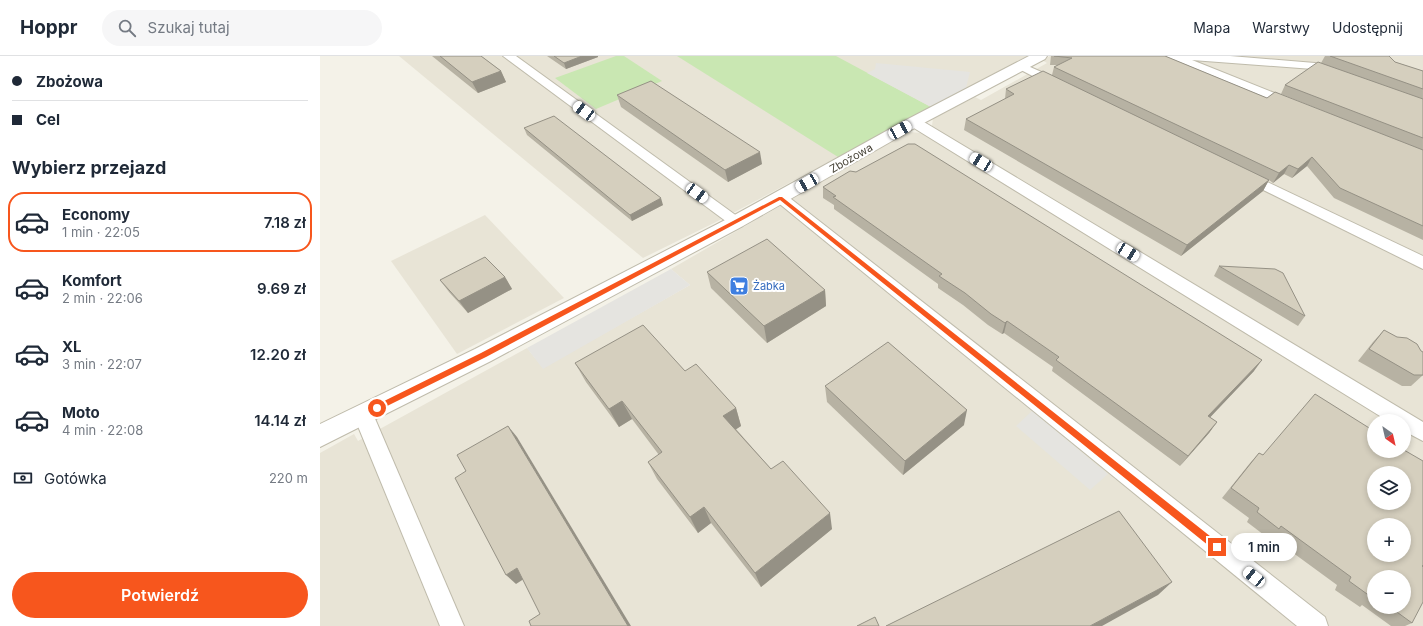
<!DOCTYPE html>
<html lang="pl">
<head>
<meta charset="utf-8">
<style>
  :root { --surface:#fff; --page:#f6f6f7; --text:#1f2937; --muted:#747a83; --line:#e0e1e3; --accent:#f7561d }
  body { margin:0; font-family:Inter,sans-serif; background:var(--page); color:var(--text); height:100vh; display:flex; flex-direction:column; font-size:15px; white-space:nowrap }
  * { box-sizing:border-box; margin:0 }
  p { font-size:13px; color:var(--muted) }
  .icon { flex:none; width:22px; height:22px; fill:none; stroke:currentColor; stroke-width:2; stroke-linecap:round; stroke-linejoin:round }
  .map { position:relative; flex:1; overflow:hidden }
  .panel { display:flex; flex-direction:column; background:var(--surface); width:320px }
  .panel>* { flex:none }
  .guide { display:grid; align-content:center; height:88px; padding:0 12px; background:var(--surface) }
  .needle { width:26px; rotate:146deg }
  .tools { position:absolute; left:1047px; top:358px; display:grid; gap:8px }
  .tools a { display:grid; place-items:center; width:44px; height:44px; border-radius:50%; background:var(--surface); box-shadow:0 2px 6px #0003; font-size:20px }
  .end { position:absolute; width:18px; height:18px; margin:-9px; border:5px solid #f7561d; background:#fff; box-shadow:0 0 0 2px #fff }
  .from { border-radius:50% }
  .bubble { position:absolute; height:28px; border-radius:14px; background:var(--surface); box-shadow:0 2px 6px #0003; font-size:13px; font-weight:600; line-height:28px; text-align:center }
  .car { position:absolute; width:12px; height:24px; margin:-12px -6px; border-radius:5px; box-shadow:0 0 3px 1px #0007; background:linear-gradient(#fff 24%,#345 0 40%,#fff 0 76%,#345 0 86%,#fff 0) }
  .guide b { display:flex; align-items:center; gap:14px; height:38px; font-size:15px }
  .guide b+b { border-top:1px solid var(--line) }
  .guide i { width:10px; height:10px; background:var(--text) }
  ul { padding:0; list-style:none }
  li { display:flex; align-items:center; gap:12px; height:60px; margin:0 8px 6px; padding:0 4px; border:2px solid transparent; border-radius:16px }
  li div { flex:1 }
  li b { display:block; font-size:15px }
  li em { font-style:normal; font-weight:600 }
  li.on { border-color:var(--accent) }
  li>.icon { width:36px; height:36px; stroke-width:1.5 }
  h2 { padding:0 12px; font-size:18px; line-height:48px }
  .pay { display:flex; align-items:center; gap:10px; height:44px; padding:0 12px; font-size:15px }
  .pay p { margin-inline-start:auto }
  .button { display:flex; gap:8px; margin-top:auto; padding:8px 12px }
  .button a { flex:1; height:46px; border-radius:24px; background:var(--accent); color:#fff; font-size:16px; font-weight:600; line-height:46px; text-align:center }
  header { display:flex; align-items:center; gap:24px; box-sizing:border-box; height:56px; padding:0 20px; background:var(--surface); border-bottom:1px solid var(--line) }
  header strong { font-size:19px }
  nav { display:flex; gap:22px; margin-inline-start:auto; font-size:14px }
  .search { width:280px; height:36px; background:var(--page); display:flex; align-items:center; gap:10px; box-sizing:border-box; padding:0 14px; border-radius:22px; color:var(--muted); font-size:15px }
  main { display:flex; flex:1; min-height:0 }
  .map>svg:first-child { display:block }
  .residential { fill:#e8e4d6; fill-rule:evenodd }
  .green { fill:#c9e7b2 }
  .parking { fill:#e5e4e0 }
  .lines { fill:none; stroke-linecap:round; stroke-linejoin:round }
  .lane-casing { stroke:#bfbbab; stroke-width:2 }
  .street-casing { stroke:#bfbbab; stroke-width:2 }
  .lane { fill:#fff; fill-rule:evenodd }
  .street { fill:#fff; fill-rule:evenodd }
  .wall { fill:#b7b2a3; fill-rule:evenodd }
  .shaded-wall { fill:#959185 }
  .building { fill:#d5cfbe; stroke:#959185; fill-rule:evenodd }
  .route { fill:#f7561d }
  .labels { text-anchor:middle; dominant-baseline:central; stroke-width:4; stroke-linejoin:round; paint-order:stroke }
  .street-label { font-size:11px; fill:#474337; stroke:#fff }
  .shop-label { font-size:11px; fill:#366cbe; stroke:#fff; text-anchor:start }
</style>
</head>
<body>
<header>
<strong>Hoppr</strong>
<div class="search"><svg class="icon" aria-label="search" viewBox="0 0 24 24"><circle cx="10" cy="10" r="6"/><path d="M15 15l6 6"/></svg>Szukaj tutaj</div>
<nav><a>Mapa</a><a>Warstwy</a><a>Udostępnij</a></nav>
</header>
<main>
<section class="panel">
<div class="guide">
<b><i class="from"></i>Zbożowa</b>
<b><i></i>Cel</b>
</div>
<h2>Wybierz przejazd</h2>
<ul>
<li class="on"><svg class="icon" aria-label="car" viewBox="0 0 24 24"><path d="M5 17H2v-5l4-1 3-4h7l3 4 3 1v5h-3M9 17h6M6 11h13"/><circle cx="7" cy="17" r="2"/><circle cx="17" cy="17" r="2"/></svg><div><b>Economy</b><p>1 min · 22:05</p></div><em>7.18 zł</em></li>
<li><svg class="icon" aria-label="car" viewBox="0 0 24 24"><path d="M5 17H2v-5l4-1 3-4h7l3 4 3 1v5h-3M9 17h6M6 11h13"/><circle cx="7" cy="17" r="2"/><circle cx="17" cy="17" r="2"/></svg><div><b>Komfort</b><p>2 min · 22:06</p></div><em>9.69 zł</em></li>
<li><svg class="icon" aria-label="car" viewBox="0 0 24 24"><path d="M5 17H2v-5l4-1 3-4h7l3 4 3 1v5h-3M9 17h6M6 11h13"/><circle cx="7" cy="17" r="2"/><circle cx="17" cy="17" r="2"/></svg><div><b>XL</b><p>3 min · 22:07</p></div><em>12.20 zł</em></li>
<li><svg class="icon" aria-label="car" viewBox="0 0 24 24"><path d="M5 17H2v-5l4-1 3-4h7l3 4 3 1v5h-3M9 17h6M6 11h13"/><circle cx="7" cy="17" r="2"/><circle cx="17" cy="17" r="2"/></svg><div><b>Moto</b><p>4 min · 22:08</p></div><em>14.14 zł</em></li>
</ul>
<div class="pay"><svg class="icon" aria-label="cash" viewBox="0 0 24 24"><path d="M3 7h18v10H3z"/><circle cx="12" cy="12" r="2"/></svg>Gotówka<p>220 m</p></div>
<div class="button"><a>Potwierdź</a></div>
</section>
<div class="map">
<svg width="1103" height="570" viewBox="0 0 1103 570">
  <rect width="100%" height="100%" fill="#f4f2e8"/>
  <!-- residential -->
  <g class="residential">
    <polygon points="79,0 707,0 396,166 323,202"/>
    <path d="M730,0H1103V570H0V397L34,378L38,385L207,292L223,312L370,229L351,213L588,76L602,77L612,70L613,62L655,41L661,44L727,7L722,4ZM1054,365H1084V395H1054ZM1054,417H1084V447H1054ZM1054,469H1084V499H1054ZM1054,521H1084V551H1054Z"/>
    <polygon points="165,159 244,242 137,298 71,205"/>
  </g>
  <!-- green -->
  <g class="green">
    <polygon points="296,0 304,0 342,25 276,53 235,22"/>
    <polygon points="357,0 516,0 611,51 518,101"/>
  </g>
  <!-- parking -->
  <g class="parking">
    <polygon points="556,7 650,16 646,32 611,51 547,17 555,13"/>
    <polygon points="351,213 370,229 223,313 207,292"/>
    <polygon points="712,355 788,418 770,434 696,370"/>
  </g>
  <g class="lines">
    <defs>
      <g id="lane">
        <polygon points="183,0 196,0 421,163 424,166 421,169 416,171 411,169"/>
        <polygon points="846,0 910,0 995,7 1018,14 1020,17 1018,20 1014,21 993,13 872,4 977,46 979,49 977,52 973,53 848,2"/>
        <polygon points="701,7 742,25 744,28 742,31 734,31 697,12 695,10 697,8"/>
        <polygon points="594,62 599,63 1103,366 1103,385 1084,375 1084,365 1068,365 589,69 588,66 589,63"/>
        <polygon points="924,115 1103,200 1103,213 919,122 917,119 919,116"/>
        <polygon points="461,137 466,139 1005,561 1008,570 977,570 456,145 454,142 456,139"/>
        <polygon points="43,350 50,352 53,358 144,570 120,570 33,358 36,352"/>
      </g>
      <polygon id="street" points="709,0 727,0 725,3 600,69 423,170 171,305 0,391 0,368 155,293 409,162 588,63"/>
    </defs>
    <!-- lane casing -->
    <use href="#lane" class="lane-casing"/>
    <!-- street casing -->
    <use href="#street" class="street-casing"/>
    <!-- lane -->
    <use href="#lane" class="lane"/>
    <!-- street -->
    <use href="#street" class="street"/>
  </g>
  <!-- wall -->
  <g class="wall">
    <polygon points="112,0 161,0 181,15 186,26 158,37"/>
    <polygon points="227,0 278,0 278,1 246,13"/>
    <polygon points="731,0 845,0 947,42 1011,58 961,38 965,29 1001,7 1005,0 1069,0 1075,6 1103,15 1103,184 1014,142 987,110 972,122 964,118 953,127 949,124 943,135 861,200 644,74 646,63 685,43 686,33 732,19 734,11 737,9 730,9"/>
    <polygon points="297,39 442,108 408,126 301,51"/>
    <polygon points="204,72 343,149 312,165 207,79"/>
    <polygon points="503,131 934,315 890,361 897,366 889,377 860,410 732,315 733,311 684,277 682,278 668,269 643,249 618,232 618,228 514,153 514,149 503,142"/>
    <polygon points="899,210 985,260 978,270 894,220"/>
    <polygon points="387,216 505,234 506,250 447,287 391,232"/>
    <polygon points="185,221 192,233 148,257 129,236 120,224"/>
    <polygon points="1064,274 1103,319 1091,330 1082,330 1038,305 1053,286"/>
    <polygon points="255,307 365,315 416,352 421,370 416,373 451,413 512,473 441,531 391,467 378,477 337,423 328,406 339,399 312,363 299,371 266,326"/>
    <polygon points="505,330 644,369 583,419 507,346"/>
    <path d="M939,397L1102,510L1092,567L1085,570H1071L1042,549L1040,551L1015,534L1017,529L950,480L948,482L927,466L929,462L902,442L930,407ZM1054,521L1084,551H1054Z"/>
  </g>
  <!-- shaded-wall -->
  <g class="shaded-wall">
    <polygon points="262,0 278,0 278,1 246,13 244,7"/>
    <polygon points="181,15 186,26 158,37 152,26"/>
    <polygon points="440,96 442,108 408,126 405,114"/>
    <polygon points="992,101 987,110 972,122 978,113"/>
    <polygon points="969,109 964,118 953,127 959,117"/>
    <polygon points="949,124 943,135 861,200 867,189"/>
    <polygon points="341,142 343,149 312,165 310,159"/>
    <polygon points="185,221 192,233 148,257 139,245"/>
    <polygon points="505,234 506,250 447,287 444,270"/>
    <polygon points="687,265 684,277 682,278 685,267"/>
    <polygon points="942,304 934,315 881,371 888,360"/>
    <polygon points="302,345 312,363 299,371 289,353"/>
    <polygon points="416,352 421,370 409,378 403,360"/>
    <polygon points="647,354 644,369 583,419 585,405"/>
    <polygon points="897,366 889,377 860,410 868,400"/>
    <polygon points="188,370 197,381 311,570 308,570"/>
    <polygon points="384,451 391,467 378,477 370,461"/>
    <polygon points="510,457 512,473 441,531 435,517"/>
    <polygon points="197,512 207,521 196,528 186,519"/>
    <polygon points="852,526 838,539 782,570 770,570"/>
  </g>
  <!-- building -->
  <g class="building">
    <polygon points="120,0 161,0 181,15 152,26"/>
    <polygon points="234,0 262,0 244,7"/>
    <polygon points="734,0 845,0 947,42 955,36 1103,94 1103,170 1020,132 992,101 978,113 969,109 959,117 734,11 752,2"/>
    <polygon points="1010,0 1069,0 1075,6 1103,15 1103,33"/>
    <polygon points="998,6 1103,43 1103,82 965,29"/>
    <polygon points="723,15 949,124 867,189 646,63 694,38 686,33"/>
    <polygon points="331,25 440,96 405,114 297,39"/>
    <polygon points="234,60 341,142 310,159 204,72"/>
    <polygon points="588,88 595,88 942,304 888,360 897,366 868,400 736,304 739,301 687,265 685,267 671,258 645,237 619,220 622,218 513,141 516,140 503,131 530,115 536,116"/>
    <polygon points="447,183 505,234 444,270 387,216"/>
    <polygon points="165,201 185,221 139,245 120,224"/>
    <polygon points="899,210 955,213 963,217 985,260"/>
    <polygon points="323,269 365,315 376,308 416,352 403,360 451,413 463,405 510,457 435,517 384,451 370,461 328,406 342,396 302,345 289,353 255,307"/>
    <polygon points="1064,274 1077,281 1087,282 1097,288 1101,295 1103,296 1103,319 1094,319 1049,293"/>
    <polygon points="568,286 647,354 585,405 505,330"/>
    <path d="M995,338L1054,375V395H1084V394L1103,405V509L1102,510L1103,511V546L1092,567L1070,551H1084V521H1054V543L1029,525L1031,521L961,470L959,473L937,456L939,452L911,432L939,397L943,399ZM1054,417H1084V447H1054ZM1054,469H1084V499H1054Z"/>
    <polygon points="188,370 308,570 211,570 209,565 220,558 197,512 186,519 135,422 146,415 137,399"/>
    <polygon points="799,455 852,526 770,570 566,570"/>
    <polygon points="555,561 559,570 537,570"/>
  </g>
  <!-- route -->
  <polygon class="route" points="459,141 462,141 900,488 901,491 900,494 894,494 460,144 166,301 59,354 54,354 54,350 161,297"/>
  <!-- icons -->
  <defs>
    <symbol id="supermarket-square" viewBox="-11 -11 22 22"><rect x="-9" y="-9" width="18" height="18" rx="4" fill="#3f7fe0" stroke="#fff"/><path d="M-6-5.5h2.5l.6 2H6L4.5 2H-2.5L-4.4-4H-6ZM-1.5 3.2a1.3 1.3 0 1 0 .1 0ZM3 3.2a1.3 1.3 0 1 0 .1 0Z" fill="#fff"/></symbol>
  </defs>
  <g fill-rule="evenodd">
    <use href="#supermarket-square" x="408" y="219" width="22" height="22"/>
  </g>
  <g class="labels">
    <!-- street labels -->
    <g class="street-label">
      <text transform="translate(531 102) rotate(-30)">Zbożowa</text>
    </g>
    <!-- shop labels -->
    <g class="shop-label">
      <text x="433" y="230">Żabka</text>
    </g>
  </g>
</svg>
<div class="tools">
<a><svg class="needle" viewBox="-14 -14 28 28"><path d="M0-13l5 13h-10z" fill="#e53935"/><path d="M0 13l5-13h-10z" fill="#747a83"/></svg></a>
<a><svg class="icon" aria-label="layers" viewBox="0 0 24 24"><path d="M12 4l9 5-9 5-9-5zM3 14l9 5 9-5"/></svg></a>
<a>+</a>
<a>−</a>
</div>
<i class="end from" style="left:57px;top:352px"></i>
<i class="end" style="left:897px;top:491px"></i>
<div class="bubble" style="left:911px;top:477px;width:66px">1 min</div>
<i class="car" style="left:264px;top:55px;rotate:306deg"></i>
<i class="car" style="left:580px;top:74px;rotate:61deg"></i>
<i class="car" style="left:661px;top:106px;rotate:301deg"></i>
<i class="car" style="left:487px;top:127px;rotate:240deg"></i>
<i class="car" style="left:377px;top:137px;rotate:126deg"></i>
<i class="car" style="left:808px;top:196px;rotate:121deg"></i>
<i class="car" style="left:934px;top:521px;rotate:309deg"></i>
</div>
</main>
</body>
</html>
